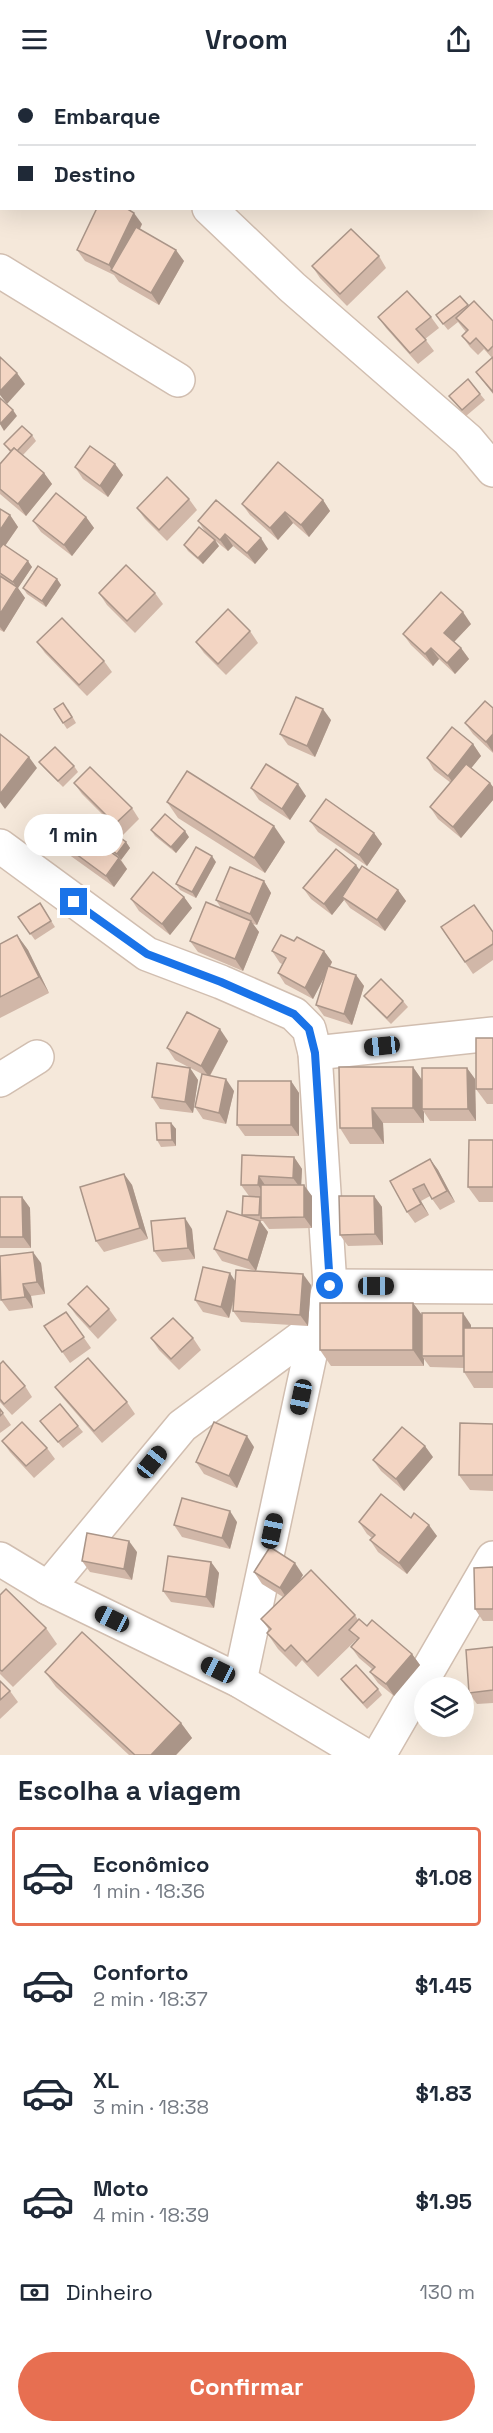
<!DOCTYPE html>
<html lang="pt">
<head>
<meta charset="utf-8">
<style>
  :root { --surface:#fff; --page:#f2f2f3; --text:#1f2937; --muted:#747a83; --line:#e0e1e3; --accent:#e76f51 }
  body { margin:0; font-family:"Space Grotesk",sans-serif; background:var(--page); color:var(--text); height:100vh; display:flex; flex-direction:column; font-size:22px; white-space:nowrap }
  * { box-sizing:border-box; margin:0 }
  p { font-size:20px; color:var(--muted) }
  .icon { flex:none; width:33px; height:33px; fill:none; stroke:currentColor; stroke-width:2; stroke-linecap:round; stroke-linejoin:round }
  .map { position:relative; height:1677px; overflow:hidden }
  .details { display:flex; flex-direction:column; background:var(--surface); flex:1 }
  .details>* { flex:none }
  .guide { position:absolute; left:0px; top:0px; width:494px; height:132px; box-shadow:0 6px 24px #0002; display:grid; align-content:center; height:132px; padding:0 18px; background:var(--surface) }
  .buttons { position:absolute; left:414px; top:1599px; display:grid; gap:12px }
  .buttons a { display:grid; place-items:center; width:60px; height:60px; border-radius:50%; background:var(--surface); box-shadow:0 6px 24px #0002; font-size:30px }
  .end { position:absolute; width:27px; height:27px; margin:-14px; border:8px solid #1a73e8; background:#fff; box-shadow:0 0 0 3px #fff }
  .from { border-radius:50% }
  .bubble { position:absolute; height:42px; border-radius:21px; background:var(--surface); box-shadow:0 6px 24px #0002; font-size:20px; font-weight:700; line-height:42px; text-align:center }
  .car { position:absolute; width:18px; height:36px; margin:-18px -9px; border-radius:8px; box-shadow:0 0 4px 2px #0007; background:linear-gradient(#222 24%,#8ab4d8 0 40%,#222 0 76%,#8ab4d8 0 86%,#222 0) }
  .guide b { display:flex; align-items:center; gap:21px; height:57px; font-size:22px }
  .guide b+b { border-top:2px solid var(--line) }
  .guide i { width:15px; height:15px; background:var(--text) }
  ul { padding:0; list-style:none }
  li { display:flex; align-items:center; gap:18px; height:99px; margin:0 12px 9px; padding:0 6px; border:3px solid transparent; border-radius:6px }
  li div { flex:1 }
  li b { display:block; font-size:22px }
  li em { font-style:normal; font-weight:700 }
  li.selected { border-color:var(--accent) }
  li>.icon { width:54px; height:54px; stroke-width:1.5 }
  h2 { padding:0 18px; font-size:27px; line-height:72px }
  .pay { display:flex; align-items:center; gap:15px; height:66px; padding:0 18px; font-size:22px }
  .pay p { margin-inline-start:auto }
  .button { display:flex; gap:12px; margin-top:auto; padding:12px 18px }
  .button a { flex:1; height:69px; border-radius:36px; background:var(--accent); color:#fff; font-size:24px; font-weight:700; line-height:69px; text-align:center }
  header { display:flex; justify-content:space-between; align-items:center; height:78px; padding:0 18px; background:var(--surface); font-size:27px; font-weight:700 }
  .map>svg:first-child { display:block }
  .residential { fill:#f5e8da; fill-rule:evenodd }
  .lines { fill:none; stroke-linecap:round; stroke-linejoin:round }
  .minor-casing { stroke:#d1beb0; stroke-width:36 }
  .minor { stroke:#fff; stroke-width:33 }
  .wall { fill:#d1b7a8 }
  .shaded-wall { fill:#aa9588 }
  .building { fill:#f3d5c3; stroke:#aa9588; stroke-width:1.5 }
  .route { stroke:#1a73e8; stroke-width:8 }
</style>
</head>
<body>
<header><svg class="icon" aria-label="menu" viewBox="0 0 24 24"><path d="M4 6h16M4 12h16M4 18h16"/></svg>Vroom<svg class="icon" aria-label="share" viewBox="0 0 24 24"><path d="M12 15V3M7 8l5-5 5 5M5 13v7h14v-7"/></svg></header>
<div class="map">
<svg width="493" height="1677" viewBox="0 0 493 1677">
  <rect width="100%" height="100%" fill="#fdf6ec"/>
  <!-- residential -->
  <path class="residential" d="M0,0H493V1677H0ZM2,2H492V130H2ZM424,1610H464V1648H424Z"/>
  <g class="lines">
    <defs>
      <g id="minor">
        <polyline points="40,2 41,0"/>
        <polyline points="189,2 194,0"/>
        <polyline points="0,39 2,39"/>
        <polyline points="209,130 292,209 468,362 493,392"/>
        <polyline points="0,193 178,302"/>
        <polyline points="0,768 147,876 221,904 294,936 309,951 315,975 330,1208"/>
        <polyline points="315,975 493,956"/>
        <polyline points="0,1002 37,979"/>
        <polyline points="0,1481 48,1510 182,1348 316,1249 330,1208 493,1209"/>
        <polyline points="48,1510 240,1603 364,1677"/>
        <polyline points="240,1603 316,1249"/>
        <polyline points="379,1677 493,1480"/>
      </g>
    </defs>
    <!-- minor casing -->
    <use href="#minor" class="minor-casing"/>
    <!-- minor -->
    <use href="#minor" class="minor"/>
  </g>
  <!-- wall -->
  <g class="wall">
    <polygon points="405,0 448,0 445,2 406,2"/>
    <polygon points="492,15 493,16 493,47 492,47"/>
    <polygon points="142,146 140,151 184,183 159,227 119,204 114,197 85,183 77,172"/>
    <polygon points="379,178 386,190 347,228 320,200 312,188"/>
    <polygon points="460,218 469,228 493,243 493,316 476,294 492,280 484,271 478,277 470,269 462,258 466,254 458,244 448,252 436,237"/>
    <polygon points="378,239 431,239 439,250 425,261 434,273 418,286 386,250"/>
    <polygon points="480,316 485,322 466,338 449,318"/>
    <polygon points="32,357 36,363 23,377 44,395 52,406 26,438 0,416 0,386 10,374 4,366"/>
    <polygon points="115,386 123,397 108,419 83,401 75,389"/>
    <polygon points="189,421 197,432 167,463 145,441 137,430"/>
    <polygon points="323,422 330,433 309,459 293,445 278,462 250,437 242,426"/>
    <polygon points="0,431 10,437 18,449 5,468 32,489 18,510 25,520 4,554 0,552"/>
    <polygon points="86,439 94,450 72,478 41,454 33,443"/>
    <polygon points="198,443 268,471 255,486 233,468 228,473 206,455"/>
    <polygon points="184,467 219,468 203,486 188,473"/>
    <polygon points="57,501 61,507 46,529 27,516 23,510"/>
    <polygon points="99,515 155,515 163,526 135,555 107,527"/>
    <polygon points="471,546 454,564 461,570 469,581 455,596 439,581 433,588 411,567 403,556"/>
    <polygon points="250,553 258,565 226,597 204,575 196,564"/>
    <polygon points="37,564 104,583 112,594 87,618 45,575"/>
    <polygon points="493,630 493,675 473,656 465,645"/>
    <polygon points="54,631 68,631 76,645 67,651"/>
    <polygon points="331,642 315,679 288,667 280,656"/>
    <polygon points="473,666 481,678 471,690 490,705 493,709 493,722 461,760 438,741 430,729 451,705 434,692 427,680"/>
    <polygon points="39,684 74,688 78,694 63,709 44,690"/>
    <polygon points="74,705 132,730 139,741 123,757 82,716"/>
    <polygon points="251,710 306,718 290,742 259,722"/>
    <polygon points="167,724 285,764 265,795 178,740"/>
    <polygon points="310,743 374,755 382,766 367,788 318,754"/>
    <polygon points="83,752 126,764 130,770 121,782 127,791 114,809 61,771 53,759 86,756"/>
    <polygon points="151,752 189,759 176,775 155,758"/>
    <polygon points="216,784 196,820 180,812 176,806"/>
    <polygon points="359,792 398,812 406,823 385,853 350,830 344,822 332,837 311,821 303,810"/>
    <polygon points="264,803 271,815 257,847 253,846 259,854 243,893 198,874 190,863 221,830 216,822"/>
    <polygon points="184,819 192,830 170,857 139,833 131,821"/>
    <polygon points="40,825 55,849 35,862 18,839"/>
    <polygon points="441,849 493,854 493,882 473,896"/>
    <polygon points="17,857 28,872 49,915 0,940 0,866"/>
    <polygon points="294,863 324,873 332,884 330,889 356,897 364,908 352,947 324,938 316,927 324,900 313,921 285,906 278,895 282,886 280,885 272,873"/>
    <polygon points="364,918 403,923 408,929 391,946 369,924"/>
    <polygon points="493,960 493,1026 487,1026 476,1011"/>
    <polygon points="228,963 210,998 234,1013 226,1046 203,1041 195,1029 202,996 175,982 167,970"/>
    <polygon points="413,989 422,1002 467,990 475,1001 476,1043 430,1043 424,1034 424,1045 383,1045 384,1066 350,1066 340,1050"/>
    <polygon points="190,990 198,1002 193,1035 160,1031 152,1019"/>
    <polygon points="291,1003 299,1015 299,1058 245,1058 237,1047"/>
    <polygon points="171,1045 176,1051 176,1068 161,1069 157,1062"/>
    <polygon points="493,1062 493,1124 479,1124 468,1109"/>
    <polygon points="294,1079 302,1091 301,1107 312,1118 312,1150 269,1151 263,1143 260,1143 268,1154 256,1193 311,1207 308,1248 241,1244 233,1233 234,1223 229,1240 203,1234 195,1222 255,1193 222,1183 214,1171 243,1138 242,1137 249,1118 241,1107"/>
    <polygon points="430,1081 438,1092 455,1124 440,1132 430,1118 421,1123 429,1137 415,1145 407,1134 390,1103"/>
    <polygon points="124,1096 132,1107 148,1161 104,1174 96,1163"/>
    <polygon points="374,1118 382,1129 383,1167 348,1168 340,1157"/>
    <polygon points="0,1119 22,1119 30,1130 31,1170 0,1170"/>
    <polygon points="192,1151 195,1181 162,1184 154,1173"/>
    <polygon points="41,1185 45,1216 31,1218 33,1230 9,1233 1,1222"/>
    <polygon points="413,1225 422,1237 471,1247 471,1250 493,1250 493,1310 474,1310 464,1294 464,1290 430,1289 424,1281 424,1288 331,1288 320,1272"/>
    <polygon points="68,1226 109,1231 117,1242 98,1261 76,1237"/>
    <polygon points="66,1234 91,1270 70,1285 44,1248"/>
    <polygon points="151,1260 193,1260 201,1272 179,1292 159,1272"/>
    <polygon points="0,1286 25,1308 32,1319 12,1337 0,1324"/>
    <polygon points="55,1309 127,1324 135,1336 102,1365 63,1320"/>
    <polygon points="0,1331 11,1347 0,1355"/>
    <polygon points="40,1343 78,1348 83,1354 63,1370"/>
    <polygon points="493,1346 493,1413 470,1412 459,1397"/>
    <polygon points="2,1363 47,1370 55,1381 34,1400 10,1374"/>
    <polygon points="254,1369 237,1410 204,1396 196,1384"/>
    <polygon points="433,1379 404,1413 381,1393 373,1382"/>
    <polygon points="411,1440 437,1458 407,1496 378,1474 370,1462 372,1460 367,1456 359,1444"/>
    <polygon points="237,1444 230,1471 182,1459 174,1447"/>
    <polygon points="137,1474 132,1502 90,1494 82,1483"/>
    <polygon points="211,1484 219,1495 214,1530 171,1524 163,1513"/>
    <polygon points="493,1489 493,1543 483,1543 475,1531"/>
    <polygon points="254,1494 303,1497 298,1504 355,1537 358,1542 367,1548 412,1576 420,1587 394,1618 378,1605 370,1594 372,1591 359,1580 351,1569 357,1563 356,1562 318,1599 302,1582 296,1589 278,1571 267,1555 270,1553 261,1541 283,1519 262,1506"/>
    <polygon points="0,1517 46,1550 57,1566 13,1609 0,1596"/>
    <polygon points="493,1569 493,1625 477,1626 469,1615"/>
    <polygon points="45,1594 181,1645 192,1660 176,1677 129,1677 56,1609"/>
    <polygon points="341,1601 378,1611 382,1617 367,1631 345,1607"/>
    <polygon points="0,1603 10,1613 18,1624 0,1641"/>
  </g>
  <!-- shaded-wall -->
  <g class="shaded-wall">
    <polygon points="0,109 2,112 2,126 0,128"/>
    <polygon points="134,135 142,146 118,196 113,194 109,187"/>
    <polygon points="176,172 184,183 159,227 151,215"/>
    <polygon points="17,295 25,306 7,326 0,317 0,313"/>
    <polygon points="13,332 17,338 4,353 0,346"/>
    <polygon points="115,386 123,397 108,419 100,408"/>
    <polygon points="44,395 52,406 26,438 18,426"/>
    <polygon points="323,422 330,433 309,459 301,447"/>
    <polygon points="285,434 293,445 278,462 270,450"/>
    <polygon points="10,437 18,449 0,475 0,452"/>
    <polygon points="86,439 94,450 72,478 64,467"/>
    <polygon points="225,456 233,468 228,473 220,462"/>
    <polygon points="261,460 268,471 255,486 247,475"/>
    <polygon points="215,462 219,468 203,486 198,480"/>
    <polygon points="28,483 32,489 18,510 25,520 4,554 0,549 0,536 17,510 13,504"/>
    <polygon points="57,501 61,507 46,529 42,523"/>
    <polygon points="463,534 471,546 452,566 444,555"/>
    <polygon points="431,570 439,581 433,588 425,576"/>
    <polygon points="461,570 469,581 455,596 447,585"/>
    <polygon points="323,631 331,642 315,679 307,668"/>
    <polygon points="493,656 493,674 486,664"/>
    <polygon points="473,666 481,678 456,709 448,698"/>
    <polygon points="29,679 37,690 5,731 0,724 0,716"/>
    <polygon points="490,705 493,709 493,722 461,760 453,749"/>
    <polygon points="298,706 306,718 290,742 282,731"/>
    <polygon points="274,748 285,764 265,795 254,780"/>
    <polygon points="185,753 189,759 176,775 171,769"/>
    <polygon points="374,755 382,766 367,788 359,777"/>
    <polygon points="126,764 130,770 121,782 117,776"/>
    <polygon points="212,778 216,784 196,820 192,814"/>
    <polygon points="119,780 127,791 114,809 106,798"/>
    <polygon points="356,787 364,798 342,819 344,822 332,837 324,826"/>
    <polygon points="264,803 271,815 257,847 250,836"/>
    <polygon points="398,812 406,823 385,853 377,842"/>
    <polygon points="184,819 192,830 170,857 162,846"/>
    <polygon points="251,843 259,854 243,893 235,881"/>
    <polygon points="17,857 28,872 49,915 39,899"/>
    <polygon points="324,873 332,884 313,921 305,910"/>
    <polygon points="356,897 364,908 352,947 344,936"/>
    <polygon points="220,951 228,963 209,999 201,988"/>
    <polygon points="413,989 424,1005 422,1031 424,1034 424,1045 413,1030"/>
    <polygon points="190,990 198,1002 193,1035 185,1024"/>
    <polygon points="467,990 475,1001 476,1043 468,1031"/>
    <polygon points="226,1001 234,1013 226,1046 219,1035"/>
    <polygon points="291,1003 299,1015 299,1058 291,1047"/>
    <polygon points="372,1030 383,1045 384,1066 373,1050"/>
    <polygon points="171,1045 176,1051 176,1068 172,1062"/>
    <polygon points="294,1079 302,1091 301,1111 293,1100"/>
    <polygon points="430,1081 438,1092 455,1124 447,1113"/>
    <polygon points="124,1096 132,1107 148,1161 140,1150"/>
    <polygon points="259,1098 267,1110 266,1119 258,1107"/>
    <polygon points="304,1107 312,1118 312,1150 304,1139"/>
    <polygon points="413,1111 421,1123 429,1137 421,1126"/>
    <polygon points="374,1118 382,1129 383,1167 375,1156"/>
    <polygon points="22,1119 30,1130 31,1170 23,1159"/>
    <polygon points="185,1140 192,1151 195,1181 188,1170"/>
    <polygon points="260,1143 268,1154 256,1193 248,1182"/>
    <polygon points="33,1174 41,1185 45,1216 37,1204"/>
    <polygon points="230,1195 237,1206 229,1240 221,1229"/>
    <polygon points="303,1196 311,1207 308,1248 300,1237"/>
    <polygon points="23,1206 31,1218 33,1230 25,1219"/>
    <polygon points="413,1225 424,1240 422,1278 424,1281 424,1288 413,1272"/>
    <polygon points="463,1235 471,1247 471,1290 463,1278"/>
    <polygon points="247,1358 254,1369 237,1410 229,1398"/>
    <polygon points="425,1368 433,1379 404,1413 396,1401"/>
    <polygon points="230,1433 237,1444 230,1471 222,1460"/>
    <polygon points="429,1447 437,1458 407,1496 399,1485"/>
    <polygon points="129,1463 137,1474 132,1502 124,1491"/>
    <polygon points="211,1484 219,1495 214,1530 206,1519"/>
    <polygon points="295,1485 303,1497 288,1522 280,1510"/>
    <polygon points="412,1576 420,1587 394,1618 386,1606"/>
    <polygon points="181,1645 192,1660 176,1677 151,1677"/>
  </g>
  <!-- building -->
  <g class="building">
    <polygon points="197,0 249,0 250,2 195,2"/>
    <polygon points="368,0 397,0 398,2 365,2"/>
    <polygon points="405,0 422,0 420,2 406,2"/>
    <polygon points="492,17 493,19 493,31 492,31"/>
    <polygon points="492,85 493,85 493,114 492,113"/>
    <polygon points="97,130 126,130 134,135 109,187 77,172"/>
    <polygon points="136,149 176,172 151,215 111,192"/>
    <polygon points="351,151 379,178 340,216 312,188"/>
    <polygon points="407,213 431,239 416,251 426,262 410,275 378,239"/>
    <polygon points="460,218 468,227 443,246 436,237"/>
    <polygon points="474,223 493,243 493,268 488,273 476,260 470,266 462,258 468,252 456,240"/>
    <polygon points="0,279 17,295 0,313"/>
    <polygon points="493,279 493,314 476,294"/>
    <polygon points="468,301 480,316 462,332 449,318"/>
    <polygon points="0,320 13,332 0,346"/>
    <polygon points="22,348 32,357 17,373 14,370 11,373 4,366"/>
    <polygon points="90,368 115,386 100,408 75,389"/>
    <polygon points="14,370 44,395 18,426 0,411 0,386"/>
    <polygon points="278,384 323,422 301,447 285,434 270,450 242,426"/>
    <polygon points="167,399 189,421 159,452 137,430"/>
    <polygon points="56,415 86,439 64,467 33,443"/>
    <polygon points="216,422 261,460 247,475 225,456 220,462 198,443"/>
    <polygon points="0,431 10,437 0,452"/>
    <polygon points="199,449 215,462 198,480 184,467"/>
    <polygon points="3,466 28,483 13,504 0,495 0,470"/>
    <polygon points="126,487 155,515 127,543 99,515"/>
    <polygon points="38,488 57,501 42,523 23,510"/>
    <polygon points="0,498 17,509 0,536"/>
    <polygon points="441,514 463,534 444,555 461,570 447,585 431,570 425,576 403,556"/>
    <polygon points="228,531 250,553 218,586 196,564"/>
    <polygon points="62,540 104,583 79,607 37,564"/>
    <polygon points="296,619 323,631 307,668 280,656"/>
    <polygon points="485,623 493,630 493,656 486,664 465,645"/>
    <polygon points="63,625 72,639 63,645 54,631"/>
    <polygon points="452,649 473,666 448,698 427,680"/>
    <polygon points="0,656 29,679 0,716"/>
    <polygon points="55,669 74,688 58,703 39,684"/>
    <polygon points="266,686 298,706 282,731 251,710"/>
    <polygon points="466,686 490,705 453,749 430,729"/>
    <polygon points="90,689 132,730 115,746 74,705"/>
    <polygon points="187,693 274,748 254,780 167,724"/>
    <polygon points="326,721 374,755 359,777 310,743"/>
    <polygon points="165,736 185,753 171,769 151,752"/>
    <polygon points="92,739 126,764 117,776 83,752"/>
    <polygon points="66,742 119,780 106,798 53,759"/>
    <polygon points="196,769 212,778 192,814 176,806"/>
    <polygon points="336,771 356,787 324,826 303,810"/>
    <polygon points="362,788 398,812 377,842 342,819"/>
    <polygon points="230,789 264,803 250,836 216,822"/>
    <polygon points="153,794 184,819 162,846 131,821"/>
    <polygon points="206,824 251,843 235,881 190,863"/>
    <polygon points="40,825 51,843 30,856 18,839"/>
    <polygon points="474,827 493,854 493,866 465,884 441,849"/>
    <polygon points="17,857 39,899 0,919 0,866"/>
    <polygon points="281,857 294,863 297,859 324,873 305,910 278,895 286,880 272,873"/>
    <polygon points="328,888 356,897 344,936 316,927"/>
    <polygon points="381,901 403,923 387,940 364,918"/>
    <polygon points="187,934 220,951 201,988 167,970"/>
    <rect x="476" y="960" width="17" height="51"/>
    <polygon points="157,985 190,990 185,1024 152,1019"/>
    <polygon points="339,989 413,989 413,1030 372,1030 373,1050 340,1050"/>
    <polygon points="422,990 467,990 468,1031 422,1031"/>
    <polygon points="202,996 226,1001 219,1035 195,1029"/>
    <polygon points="238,1003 291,1003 291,1047 237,1047"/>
    <polygon points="156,1045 171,1045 172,1062 157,1062"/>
    <polygon points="469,1062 493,1062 493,1109 468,1109"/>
    <polygon points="242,1077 294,1079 293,1100 259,1098 258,1107 241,1107"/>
    <polygon points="430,1081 447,1113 432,1121 424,1106 413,1111 421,1126 407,1134 390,1103"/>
    <polygon points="124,1096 140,1150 96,1163 80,1109"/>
    <polygon points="261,1107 304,1107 304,1139 261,1140"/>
    <polygon points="243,1118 260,1119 259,1137 242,1137"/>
    <polygon points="339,1118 374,1118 375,1156 340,1157"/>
    <polygon points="0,1119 22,1119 23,1159 0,1159"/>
    <polygon points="227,1133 260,1143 248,1182 214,1171"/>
    <polygon points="185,1140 188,1170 154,1173 151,1143"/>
    <polygon points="33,1174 37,1204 23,1206 25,1219 1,1222 0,1178"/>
    <polygon points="203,1189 230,1195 221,1229 195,1222"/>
    <polygon points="236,1192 303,1196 300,1237 233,1233"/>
    <polygon points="87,1208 109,1231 90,1249 68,1226"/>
    <rect x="320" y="1225" width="93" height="47"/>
    <polygon points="66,1234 84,1259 62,1274 44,1248"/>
    <rect x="422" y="1235" width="41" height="43"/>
    <polygon points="173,1240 193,1260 171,1281 151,1260"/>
    <rect x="464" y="1250" width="29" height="44"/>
    <polygon points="88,1280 127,1324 94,1353 55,1309"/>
    <polygon points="3,1283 25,1308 4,1326 0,1321 0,1286"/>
    <polygon points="60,1326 78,1348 58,1364 40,1343"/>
    <polygon points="0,1331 3,1335 0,1338"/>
    <polygon points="22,1344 47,1370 26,1388 2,1363"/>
    <polygon points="214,1344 247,1358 229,1398 196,1384"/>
    <polygon points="460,1345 493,1346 493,1397 459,1397"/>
    <polygon points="402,1349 425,1368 396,1401 373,1382"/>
    <polygon points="381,1416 411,1440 414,1435 429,1447 399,1485 370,1462 375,1457 359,1444"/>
    <polygon points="182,1420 230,1433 222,1460 174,1447"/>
    <polygon points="87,1455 129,1463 124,1491 82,1483"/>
    <polygon points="270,1469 295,1485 280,1510 254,1494"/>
    <polygon points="168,1478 211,1484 206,1519 163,1513"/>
    <polygon points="493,1489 493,1531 475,1531 474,1490"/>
    <polygon points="311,1492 355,1537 307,1584 291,1567 285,1573 267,1555 271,1551 261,1541"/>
    <polygon points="6,1511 46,1550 2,1593 0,1592 0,1517"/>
    <polygon points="359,1541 367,1548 372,1542 412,1576 386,1606 370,1594 375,1589 351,1569 359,1560 349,1552"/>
    <polygon points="82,1554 181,1645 151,1677 135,1677 45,1594"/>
    <polygon points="493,1569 493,1612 469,1615 466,1572"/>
    <polygon points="356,1587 378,1611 363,1625 341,1601"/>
    <polygon points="0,1603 10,1613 0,1622"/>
  </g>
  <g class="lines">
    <!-- route -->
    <polyline class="route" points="74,824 147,876 221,904 294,936 309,951 315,975 330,1208"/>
  </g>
</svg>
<div class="buttons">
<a><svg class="icon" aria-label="layers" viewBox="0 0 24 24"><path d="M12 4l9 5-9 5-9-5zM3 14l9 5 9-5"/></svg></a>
</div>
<i class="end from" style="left:330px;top:1208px"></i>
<i class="end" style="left:74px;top:824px"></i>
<div class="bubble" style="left:24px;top:736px;width:99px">1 min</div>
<i class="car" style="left:382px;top:968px;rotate:264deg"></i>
<i class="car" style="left:376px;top:1208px;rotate:90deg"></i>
<i class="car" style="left:301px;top:1319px;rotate:192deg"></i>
<i class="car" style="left:152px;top:1384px;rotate:39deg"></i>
<i class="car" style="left:272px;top:1453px;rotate:12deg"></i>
<i class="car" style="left:112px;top:1541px;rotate:296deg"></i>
<i class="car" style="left:218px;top:1592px;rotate:296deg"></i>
<div class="guide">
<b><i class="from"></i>Embarque</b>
<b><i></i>Destino</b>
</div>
</div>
<section class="details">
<h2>Escolha a viagem</h2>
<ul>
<li class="selected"><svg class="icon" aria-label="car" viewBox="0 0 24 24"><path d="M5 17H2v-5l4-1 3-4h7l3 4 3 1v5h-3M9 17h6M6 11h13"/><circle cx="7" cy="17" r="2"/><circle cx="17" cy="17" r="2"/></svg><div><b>Econômico</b><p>1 min · 18:36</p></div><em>$1.08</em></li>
<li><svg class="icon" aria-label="car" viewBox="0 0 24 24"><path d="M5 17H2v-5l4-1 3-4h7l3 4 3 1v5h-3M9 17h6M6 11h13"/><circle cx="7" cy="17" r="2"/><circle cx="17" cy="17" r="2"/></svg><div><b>Conforto</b><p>2 min · 18:37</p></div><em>$1.45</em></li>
<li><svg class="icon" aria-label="car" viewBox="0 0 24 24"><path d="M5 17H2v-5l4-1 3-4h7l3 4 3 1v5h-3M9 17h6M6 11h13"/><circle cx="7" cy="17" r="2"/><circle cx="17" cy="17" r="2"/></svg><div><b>XL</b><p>3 min · 18:38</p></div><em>$1.83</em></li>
<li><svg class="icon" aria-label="car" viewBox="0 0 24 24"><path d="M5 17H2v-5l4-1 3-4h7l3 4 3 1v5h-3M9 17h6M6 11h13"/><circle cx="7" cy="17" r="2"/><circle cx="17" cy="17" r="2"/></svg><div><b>Moto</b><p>4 min · 18:39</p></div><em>$1.95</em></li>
</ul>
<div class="pay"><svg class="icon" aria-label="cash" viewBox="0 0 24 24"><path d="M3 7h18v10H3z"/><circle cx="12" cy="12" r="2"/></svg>Dinheiro<p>130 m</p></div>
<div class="button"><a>Confirmar</a></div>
</section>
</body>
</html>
